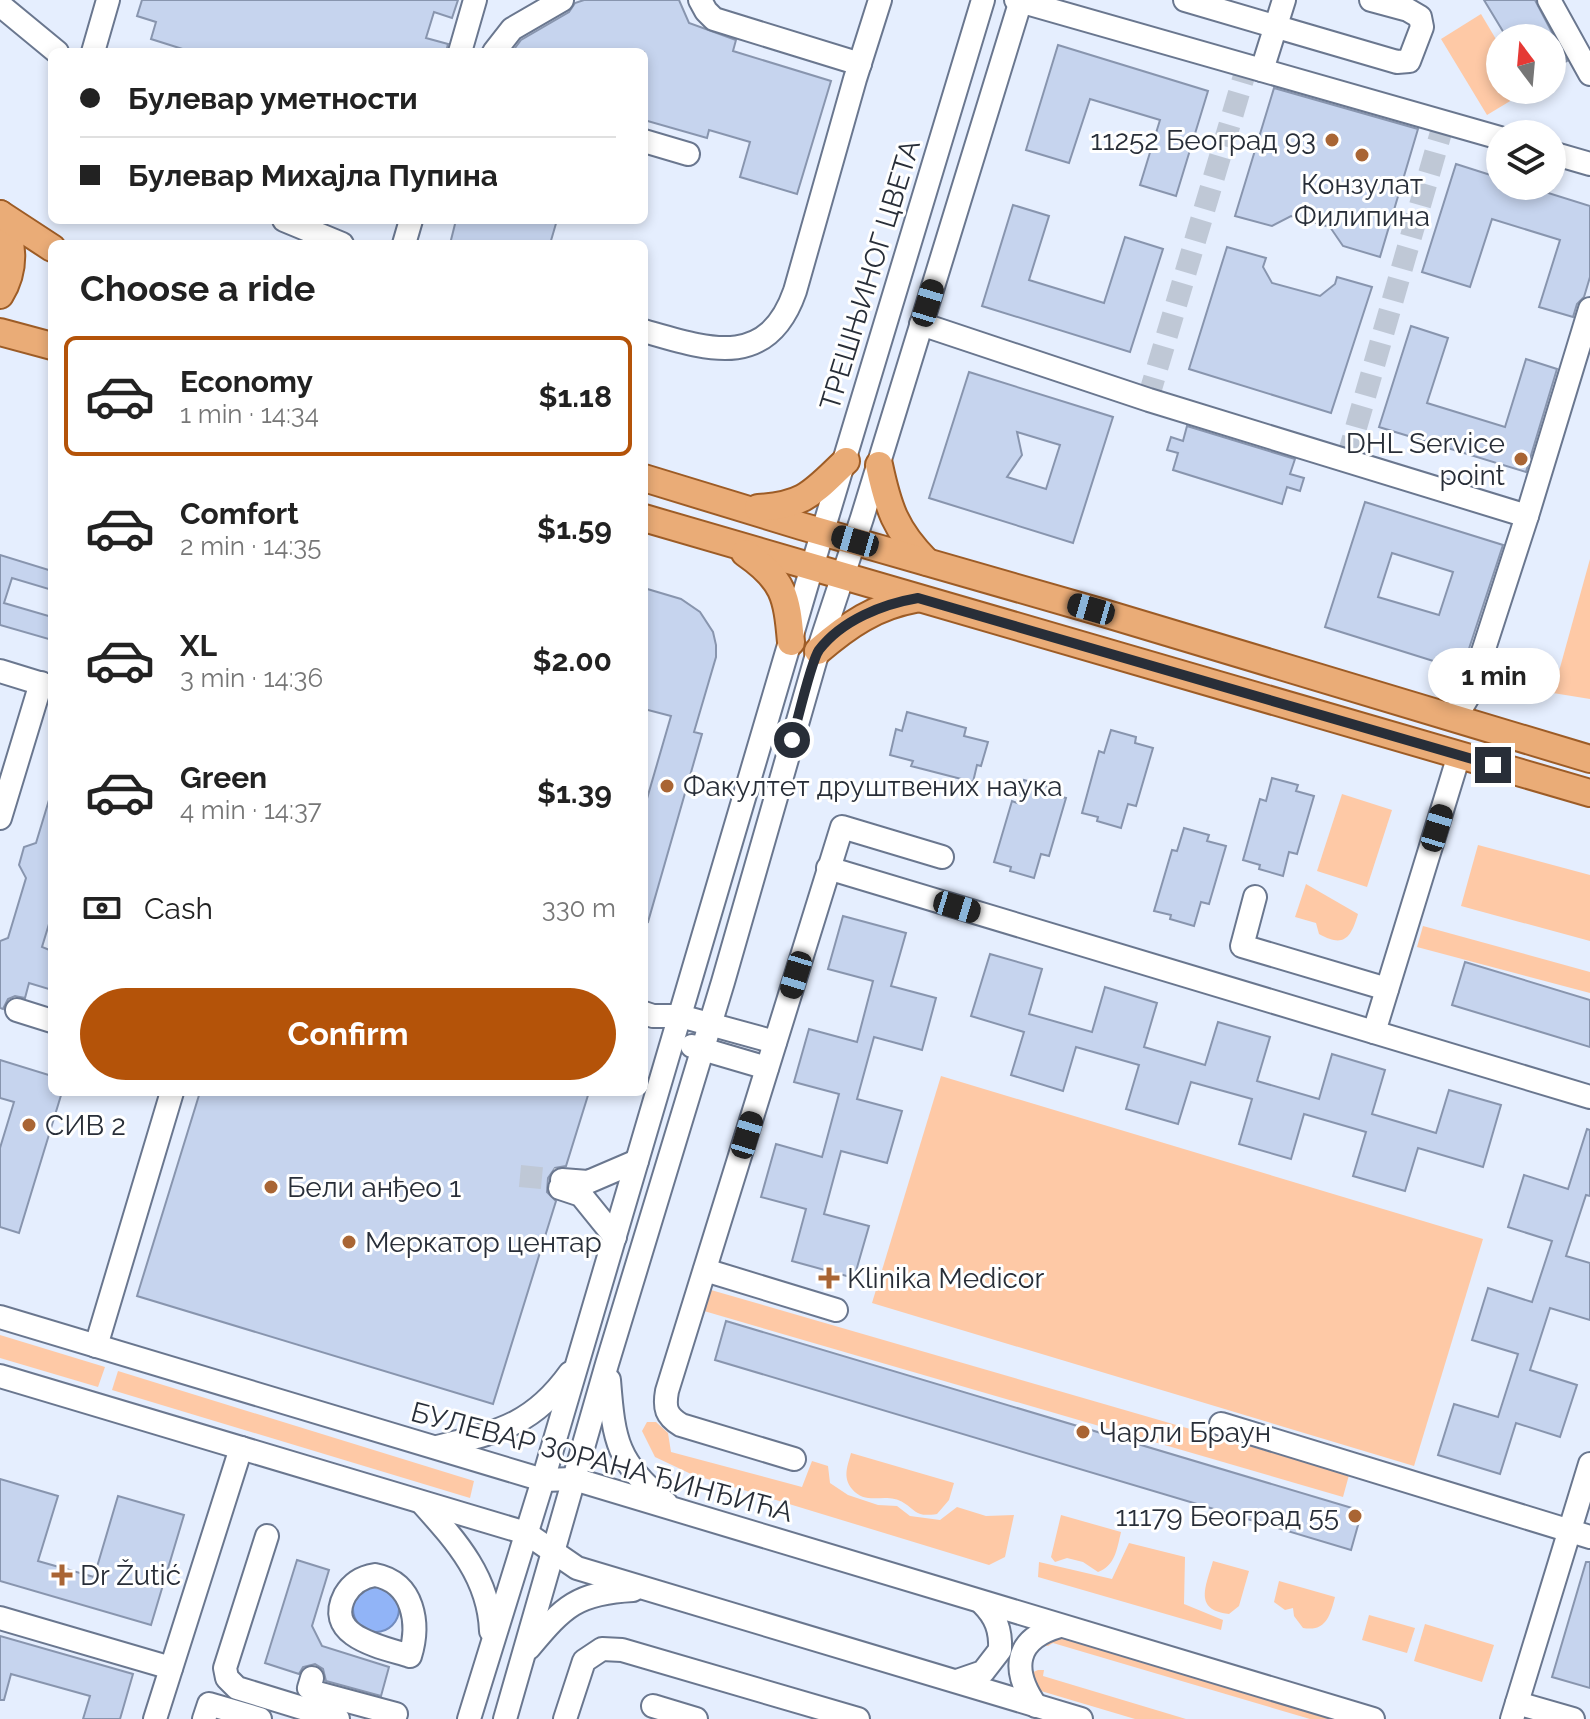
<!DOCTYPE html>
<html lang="en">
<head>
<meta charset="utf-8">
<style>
  :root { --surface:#fff; --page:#f2f2f2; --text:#222; --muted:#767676; --line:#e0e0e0; --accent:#b45309 }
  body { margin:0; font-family:Raleway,sans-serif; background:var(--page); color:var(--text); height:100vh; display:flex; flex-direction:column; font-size:30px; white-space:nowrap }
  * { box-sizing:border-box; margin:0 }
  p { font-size:26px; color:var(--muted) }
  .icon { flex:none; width:44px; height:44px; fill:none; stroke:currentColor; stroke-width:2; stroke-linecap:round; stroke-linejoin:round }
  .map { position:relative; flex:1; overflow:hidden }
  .sheet { position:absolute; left:48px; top:240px; width:600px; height:856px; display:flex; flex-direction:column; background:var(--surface); border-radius:12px; box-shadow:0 4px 12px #0003 }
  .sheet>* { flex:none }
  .banner { position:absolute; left:48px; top:48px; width:600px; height:176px; border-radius:12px; box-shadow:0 4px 12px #0003; display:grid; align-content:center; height:176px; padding:0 32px; background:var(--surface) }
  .needle { width:52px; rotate:344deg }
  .fabs { position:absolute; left:1486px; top:24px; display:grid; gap:16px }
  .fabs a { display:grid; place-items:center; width:80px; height:80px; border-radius:50%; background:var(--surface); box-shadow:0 4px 12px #0003; font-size:40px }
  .end { position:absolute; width:36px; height:36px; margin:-18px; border:10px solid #282e38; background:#fff; box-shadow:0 0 0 4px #fff }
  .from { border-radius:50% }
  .bubble { position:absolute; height:56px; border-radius:28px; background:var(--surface); box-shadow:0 4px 12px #0003; font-size:26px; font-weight:700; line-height:56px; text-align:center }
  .car { position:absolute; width:24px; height:48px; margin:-24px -12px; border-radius:10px; box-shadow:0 0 6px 2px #0007; background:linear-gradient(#222 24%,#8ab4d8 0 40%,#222 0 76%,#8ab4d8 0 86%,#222 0) }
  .banner b { display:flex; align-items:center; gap:28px; height:76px; font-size:30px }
  .banner b+b { border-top:2px solid var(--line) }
  .banner i { width:20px; height:20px; background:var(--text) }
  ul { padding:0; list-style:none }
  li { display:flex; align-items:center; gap:24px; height:120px; margin:0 16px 12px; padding:0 16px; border:4px solid transparent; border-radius:12px }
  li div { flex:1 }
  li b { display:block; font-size:30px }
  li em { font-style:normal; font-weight:700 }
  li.current { border-color:var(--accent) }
  li>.icon { width:72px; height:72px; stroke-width:1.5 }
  h2 { padding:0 32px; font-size:36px; line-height:96px }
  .pay { display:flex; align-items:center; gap:20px; height:88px; padding:0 32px; font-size:30px }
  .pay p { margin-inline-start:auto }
  .primary-button { display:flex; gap:16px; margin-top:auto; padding:16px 32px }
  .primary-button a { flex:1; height:92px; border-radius:48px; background:var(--accent); color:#fff; font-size:32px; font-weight:700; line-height:92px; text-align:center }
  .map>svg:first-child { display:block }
  .green { fill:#fec9a6 }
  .water { fill:#91b4f7; stroke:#728cbe; stroke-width:2 }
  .building { fill:#c6d4ee; stroke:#8895ae; stroke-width:2; fill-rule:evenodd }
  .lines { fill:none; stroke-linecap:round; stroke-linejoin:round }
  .minor-tunnel { stroke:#bfc8d6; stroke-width:22; stroke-dasharray:22 11; stroke-linecap:butt }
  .minor-casing { stroke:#6a778f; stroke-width:26 }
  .major-casing { stroke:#9d5c26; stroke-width:30 }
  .minor { stroke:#fff; stroke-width:22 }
  .major { stroke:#eaac77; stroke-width:26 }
  .route { stroke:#282e38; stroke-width:10 }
  .poi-dot { fill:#a96534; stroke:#fff; stroke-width:3 }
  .labels { text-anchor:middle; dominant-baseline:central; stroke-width:6; stroke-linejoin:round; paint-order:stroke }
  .poi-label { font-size:28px; fill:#282e38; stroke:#fff; text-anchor:start }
  .street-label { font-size:28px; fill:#282e38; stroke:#fff }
</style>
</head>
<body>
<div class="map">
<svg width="1590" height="1719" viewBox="0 0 1590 1719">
  <rect width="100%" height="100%" fill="#e5eefe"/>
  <!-- green -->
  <g class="green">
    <polygon points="1481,14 1500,46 1500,90 1527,91 1487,115 1441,39"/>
    <polygon points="1590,559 1590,699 1553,693"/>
    <polygon points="1342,794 1392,810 1367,887 1317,871"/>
    <polygon points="1478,845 1590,875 1590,941 1461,906"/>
    <path d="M1306,884L1358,914C1351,938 1344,948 1319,934L1316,923L1295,917Z"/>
    <polygon points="1423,926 1590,972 1590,993 1417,947"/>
    <polygon points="941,1076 1483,1239 1414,1466 872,1303"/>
    <polygon points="711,1290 1349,1475 1343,1497 704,1311"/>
    <polygon points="0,1335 105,1367 98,1387 0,1358"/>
    <polygon points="118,1371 474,1481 470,1498 112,1390"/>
    <polygon points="647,1422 656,1422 668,1433 671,1452 802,1487 812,1461 828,1466 830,1483 848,1495 878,1505 897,1506 910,1516 940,1520 957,1507 986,1516 1014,1515 1005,1557 989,1565 691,1474 655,1457 642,1431"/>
    <path d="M851,1453L954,1483L949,1500L937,1514C916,1517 918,1512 904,1503C886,1491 867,1507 852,1489C842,1477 848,1465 851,1453Z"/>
    <path d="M1061,1515L1121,1532C1117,1549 1115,1566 1098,1572L1083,1562L1067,1558L1055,1562L1051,1557Z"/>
    <polygon points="1129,1543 1185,1557 1184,1604 1223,1620 1221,1630 1038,1577 1039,1562 1112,1579"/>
    <path d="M1213,1561L1249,1571L1239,1606L1229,1614C1193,1610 1206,1586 1213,1561Z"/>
    <path d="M1279,1581L1335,1597C1330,1616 1326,1632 1303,1628L1294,1616L1293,1608L1285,1610L1274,1602Z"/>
    <polygon points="1369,1615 1415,1628 1407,1653 1362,1640"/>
    <polygon points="1425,1624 1494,1645 1482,1682 1414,1661"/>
    <polygon points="1055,1631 1359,1719 1310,1719 1053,1643 1048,1646 1041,1645"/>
    <polygon points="1038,1670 1044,1670 1043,1676 1186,1719 1135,1719 1041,1691 1029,1680 1031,1673"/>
  </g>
  <!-- water -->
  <circle class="water" cx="376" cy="1609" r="23"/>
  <!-- building -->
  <g class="building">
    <polygon points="142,0 458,0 452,18 434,12 426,38 448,44 446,52 192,52 151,39 156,22 137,16"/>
    <polygon points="584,0 679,0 689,23 736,40 733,51 831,81 797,194 740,177 750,142 709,130 707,138 644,120 644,52 512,52 521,40 569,12 575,3"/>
    <polygon points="1484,0 1535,0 1567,61 1552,70 1552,38 1507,38"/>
    <polygon points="1058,45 1208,91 1176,196 1140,185 1160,120 1090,99 1069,163 1026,150"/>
    <polygon points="1274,88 1418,129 1380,257 1343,246 1330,227 1291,216 1272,226 1235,216"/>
    <polygon points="1456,164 1500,178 1500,186 1526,186 1590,206 1590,277 1584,297 1577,304 1573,317 1539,307 1560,240 1492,219 1470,287 1422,272"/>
    <polygon points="1013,205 1049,216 1029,280 1104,303 1125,237 1163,249 1130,352 982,306"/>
    <polygon points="456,220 557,220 550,244 450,244"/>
    <polygon points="1227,247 1266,258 1263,267 1272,283 1320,296 1335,284 1337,277 1372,287 1331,413 1189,369"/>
    <polygon points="1411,326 1448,338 1427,403 1505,427 1526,359 1557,369 1526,472 1379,427"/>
    <path d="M969,372L1113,417L1073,543L929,498ZM1017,432L1060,445L1046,489L1007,477L1022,455Z"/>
    <polygon points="1187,426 1295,459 1290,474 1304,478 1300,491 1287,487 1282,504 1173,470 1178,453 1167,450 1171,437 1183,441"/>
    <path d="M1365,502L1503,545L1462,670L1325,627ZM1392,553L1453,572L1439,615L1378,597Z"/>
    <polygon points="0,555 52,571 52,590 12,578 4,603 52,617 52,640 0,625"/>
    <polygon points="644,588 681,599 700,612 713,632 716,645 716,657 694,732 702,734 648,922 644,921 644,809 671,716 644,709"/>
    <polygon points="907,712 966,728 964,736 988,742 981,766 977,765 973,782 911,766 913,761 890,755 896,729 902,731"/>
    <polygon points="1111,730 1136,737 1135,743 1153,748 1136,806 1128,804 1121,828 1097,821 1098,817 1082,813 1099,751 1104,753"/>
    <polygon points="1272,778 1298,785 1296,791 1314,796 1297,854 1289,852 1283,876 1259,869 1260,865 1243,860 1260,799 1266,801"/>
    <polygon points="1024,780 1049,787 1048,793 1066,798 1049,856 1041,854 1034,878 1010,871 1011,867 994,862 1012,801 1017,803"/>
    <polygon points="49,800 52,801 52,914 42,947 52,951 52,990 29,983 25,998 15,996 8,999 3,1009 0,1008 0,941 8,938 26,878 19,865 24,847 36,843"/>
    <polygon points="1184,828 1209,835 1207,841 1226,846 1209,904 1201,902 1194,926 1170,919 1171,915 1154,911 1172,850 1177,851"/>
    <polygon points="843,916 906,933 891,986 936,998 922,1050 874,1037 857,1099 902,1111 887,1163 841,1151 824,1214 869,1226 854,1278 792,1261 806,1209 761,1197 776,1144 822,1157 839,1094 794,1082 809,1029 857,1042 873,981 828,969"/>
    <polygon points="990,954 1042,969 1029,1014 1092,1032 1105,987 1157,1003 1144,1047 1205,1065 1218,1022 1270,1037 1257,1081 1319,1099 1332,1054 1385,1070 1372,1114 1436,1133 1449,1090 1501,1105 1483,1167 1418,1148 1405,1191 1353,1176 1366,1132 1304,1114 1291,1159 1239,1144 1252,1099 1191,1082 1178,1124 1126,1109 1139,1065 1076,1047 1063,1091 1011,1075 1024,1032 971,1016"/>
    <polygon points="1465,962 1590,1000 1590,1047 1452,1005"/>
    <polygon points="0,1060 52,1076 52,1092 62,1092 19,1233 0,1227 0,1148 14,1102 0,1098"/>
    <polygon points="200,1092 589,1092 566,1166 555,1168 548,1178 547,1192 556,1201 493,1404 137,1296"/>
    <polygon points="1587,1129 1590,1130 1590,1196 1586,1195 1566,1256 1590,1263 1590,1320 1550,1308 1530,1370 1577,1385 1560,1437 1516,1423 1500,1474 1438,1455 1454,1404 1498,1417 1518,1354 1472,1340 1488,1288 1532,1302 1552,1241 1508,1227 1524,1175 1568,1189"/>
    <polygon points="726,1321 1362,1511 1351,1550 715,1360"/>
    <polygon points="0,1479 58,1496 38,1561 94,1577 118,1496 184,1515 151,1625 0,1581"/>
    <polygon points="297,1560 329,1570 312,1626 322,1646 389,1667 381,1696 326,1681 323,1669 315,1664 303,1667 299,1674 265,1663"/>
    <polygon points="1586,1562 1590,1562 1590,1688 1552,1677"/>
    <polygon points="0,1636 133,1674 120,1719 83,1719 90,1696 11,1674 4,1700 0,1700"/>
  </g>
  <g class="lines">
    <!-- minor-tunnel -->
    <g class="minor-tunnel">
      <polyline points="1148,399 1247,66"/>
      <polyline points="1347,459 1444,122"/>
      <polyline points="520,1176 562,1180"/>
    </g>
    <defs>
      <g id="minor">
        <polyline points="700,0 706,11 714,19 860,64"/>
        <polyline points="1016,0 1500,138"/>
        <polyline points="1185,0 1397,62 1409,61 1422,27 1420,17 1408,10 1371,0"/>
        <polyline points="1549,0 1590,74"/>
        <polyline points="0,5 57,52"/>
        <polyline points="93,52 108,0"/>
        <polyline points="460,52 475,0"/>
        <polyline points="494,52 512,29 562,0"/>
        <polyline points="1262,70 1284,0"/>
        <polyline points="644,141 688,154"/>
        <polyline points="1552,153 1590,164"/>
        <polyline points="284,220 342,244"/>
        <polyline points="404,244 411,220"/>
        <polyline points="921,324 1149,400 1527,516"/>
        <path d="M644,331C707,349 767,371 795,291L855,79L880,0"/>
        <polyline points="0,671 52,687"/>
        <polyline points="1446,717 1460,710 1469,695 1527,516 1590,309"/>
        <polyline points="0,818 41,683"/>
        <polyline points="828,868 1590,1097"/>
        <polyline points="1255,897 1242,946 1387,989"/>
        <polyline points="17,1010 52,1021"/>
        <polyline points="644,1013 653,1016 680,1016 775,1042"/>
        <polyline points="1374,1032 1459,755"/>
        <polyline points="692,1046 767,1068"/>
        <polyline points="562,1180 588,1182 637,1161"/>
        <polyline points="560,1188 581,1195 615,1237"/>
        <polyline points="705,1270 836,1310"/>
        <polyline points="0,1317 543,1480 574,1479 1373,1719"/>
        <polyline points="96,1346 172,1092"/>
        <polyline points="0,1376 526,1533 577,1568 1081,1719"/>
        <path d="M609,1380C614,1443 617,1461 666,1503"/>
        <polyline points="1221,1424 1590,1537"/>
        <path d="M437,1447C497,1432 532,1426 570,1373"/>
        <path d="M794,1459L681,1425C666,1416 664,1408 667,1391L842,827L942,857"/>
        <path d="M422,1503C456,1541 489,1577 491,1631"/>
        <polyline points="267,1536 225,1668 227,1678 237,1688 338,1719"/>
        <path d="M375,1575C414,1582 420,1624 410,1656C382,1647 323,1637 345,1595C352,1583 362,1577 375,1575Z"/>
        <polyline points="0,1618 171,1668"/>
        <path d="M529,1648C564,1606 577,1593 633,1590"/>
        <polyline points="312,1678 309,1688 314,1692 396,1714"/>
        <path d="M957,1681L983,1672L1000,1650C1001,1630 996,1617 982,1603"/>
        <polyline points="1517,1703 1573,1719"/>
        <polyline points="653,1706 696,1719"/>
        <path d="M1036,1706C1011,1670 1014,1639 1060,1626"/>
        <polyline points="155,1719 241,1448"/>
        <polyline points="204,1719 209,1704 260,1719"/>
        <polyline points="469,1719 543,1480 812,567 983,0"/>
        <polyline points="505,1719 607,1364 723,982 818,651 862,518 1021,0"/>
        <polyline points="565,1719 584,1661 602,1649 622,1650 858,1719"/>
        <polyline points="1512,1719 1590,1464"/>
      </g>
      <g id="major">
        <path d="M0,214C14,241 16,269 0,295"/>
        <polyline points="0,214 52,248"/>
        <polyline points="0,332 52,346"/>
        <path d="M879,465C888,507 895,530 927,562"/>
        <polyline points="644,478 801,526 1097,611 1590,759"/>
        <path d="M758,508C806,505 813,492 846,461"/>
        <polyline points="644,518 1590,793"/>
        <path d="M745,553C784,580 787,596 791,642"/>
        <path d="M818,651C848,625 876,606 915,599"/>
      </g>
    </defs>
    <!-- minor casing -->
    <use href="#minor" class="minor-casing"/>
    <!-- major casing -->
    <use href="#major" class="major-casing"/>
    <!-- minor -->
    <use href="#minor" class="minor"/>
    <!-- major -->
    <use href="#major" class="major"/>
  </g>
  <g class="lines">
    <!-- route -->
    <path class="route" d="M792,740C797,723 811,661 819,650C842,620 883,604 918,598L1493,765"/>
  </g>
  <!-- markers -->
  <g class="poi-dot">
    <circle cx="1332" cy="140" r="8"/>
    <circle cx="1362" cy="155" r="8"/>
    <circle cx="1521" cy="459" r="8"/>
    <circle cx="667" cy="786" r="8"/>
    <circle cx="29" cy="1125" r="8"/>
    <circle cx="271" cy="1187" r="8"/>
    <circle cx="349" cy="1242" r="8"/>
    <path d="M825 1266h8v8h8v8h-8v8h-8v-8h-8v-8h8z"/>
    <circle cx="1083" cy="1432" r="8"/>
    <circle cx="1355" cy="1516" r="8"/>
    <path d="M58 1563h8v8h8v8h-8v8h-8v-8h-8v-8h8z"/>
  </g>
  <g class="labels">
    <!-- poi labels -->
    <g class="poi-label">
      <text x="1316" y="140" text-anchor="end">11252 Београд 93</text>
      <text x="1362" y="184" text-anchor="middle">Конзулат<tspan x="1362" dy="32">Филипина</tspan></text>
      <text x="1505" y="443" text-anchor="end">DHL Service<tspan x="1505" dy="32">point</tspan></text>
      <text x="683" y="786">Факултет друштвених наука</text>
      <text x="45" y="1125">СИВ 2</text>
      <text x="287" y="1187">Бели анђео 1</text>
      <text x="365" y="1242">Меркатор центар</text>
      <text x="847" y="1278">Klinika Medicor</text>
      <text x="1099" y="1432">Чарли Браун</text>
      <text x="1339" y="1516" text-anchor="end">11179 Београд 55</text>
      <text x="80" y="1575">Dr Žutić</text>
    </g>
    <!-- street labels -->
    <g class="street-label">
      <text transform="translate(870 275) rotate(-73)">ТРЕШЊИНОГ ЦВЕТА</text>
      <text transform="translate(602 1462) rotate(15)">БУЛЕВАР ЗОРАНА ЂИНЂИЋА</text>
    </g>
  </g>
</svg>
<div class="fabs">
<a><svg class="needle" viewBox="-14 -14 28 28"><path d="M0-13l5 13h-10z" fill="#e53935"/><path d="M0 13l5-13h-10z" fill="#767676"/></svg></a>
<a><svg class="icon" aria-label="layers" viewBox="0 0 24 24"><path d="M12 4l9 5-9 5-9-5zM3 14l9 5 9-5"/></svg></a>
</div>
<i class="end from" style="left:792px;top:740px"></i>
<i class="end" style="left:1493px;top:765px"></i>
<div class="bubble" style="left:1428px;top:648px;width:132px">1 min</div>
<i class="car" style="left:928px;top:303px;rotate:17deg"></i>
<i class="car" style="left:855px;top:541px;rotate:286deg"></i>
<i class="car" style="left:1091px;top:609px;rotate:286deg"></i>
<i class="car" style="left:1437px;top:828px;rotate:17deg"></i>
<i class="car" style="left:957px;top:907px;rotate:107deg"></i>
<i class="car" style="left:796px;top:975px;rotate:197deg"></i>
<i class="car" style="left:747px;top:1135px;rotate:17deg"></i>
<div class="banner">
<b><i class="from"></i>Булевар уметности</b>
<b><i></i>Булевар Михајла Пупина</b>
</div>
<section class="sheet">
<h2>Choose a ride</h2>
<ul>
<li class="current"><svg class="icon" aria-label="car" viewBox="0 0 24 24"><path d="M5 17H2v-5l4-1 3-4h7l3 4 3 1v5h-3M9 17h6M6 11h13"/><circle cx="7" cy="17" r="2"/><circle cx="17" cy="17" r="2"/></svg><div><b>Economy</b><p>1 min · 14:34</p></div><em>$1.18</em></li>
<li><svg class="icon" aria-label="car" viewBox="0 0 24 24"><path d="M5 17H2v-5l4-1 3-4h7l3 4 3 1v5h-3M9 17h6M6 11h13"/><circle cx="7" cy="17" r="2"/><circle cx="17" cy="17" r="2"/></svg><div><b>Comfort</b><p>2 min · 14:35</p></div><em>$1.59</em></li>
<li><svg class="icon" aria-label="car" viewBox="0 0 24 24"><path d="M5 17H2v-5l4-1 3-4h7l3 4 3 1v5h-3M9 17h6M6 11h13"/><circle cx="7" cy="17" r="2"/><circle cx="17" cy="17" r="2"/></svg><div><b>XL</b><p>3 min · 14:36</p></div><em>$2.00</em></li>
<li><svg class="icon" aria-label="car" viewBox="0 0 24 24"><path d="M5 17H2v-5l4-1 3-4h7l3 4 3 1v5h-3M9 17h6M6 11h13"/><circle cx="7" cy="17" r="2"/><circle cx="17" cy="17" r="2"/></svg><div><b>Green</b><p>4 min · 14:37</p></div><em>$1.39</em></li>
</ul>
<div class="pay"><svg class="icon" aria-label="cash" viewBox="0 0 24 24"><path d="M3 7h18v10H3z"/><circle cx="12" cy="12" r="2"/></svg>Cash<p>330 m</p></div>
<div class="primary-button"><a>Confirm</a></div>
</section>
</div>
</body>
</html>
